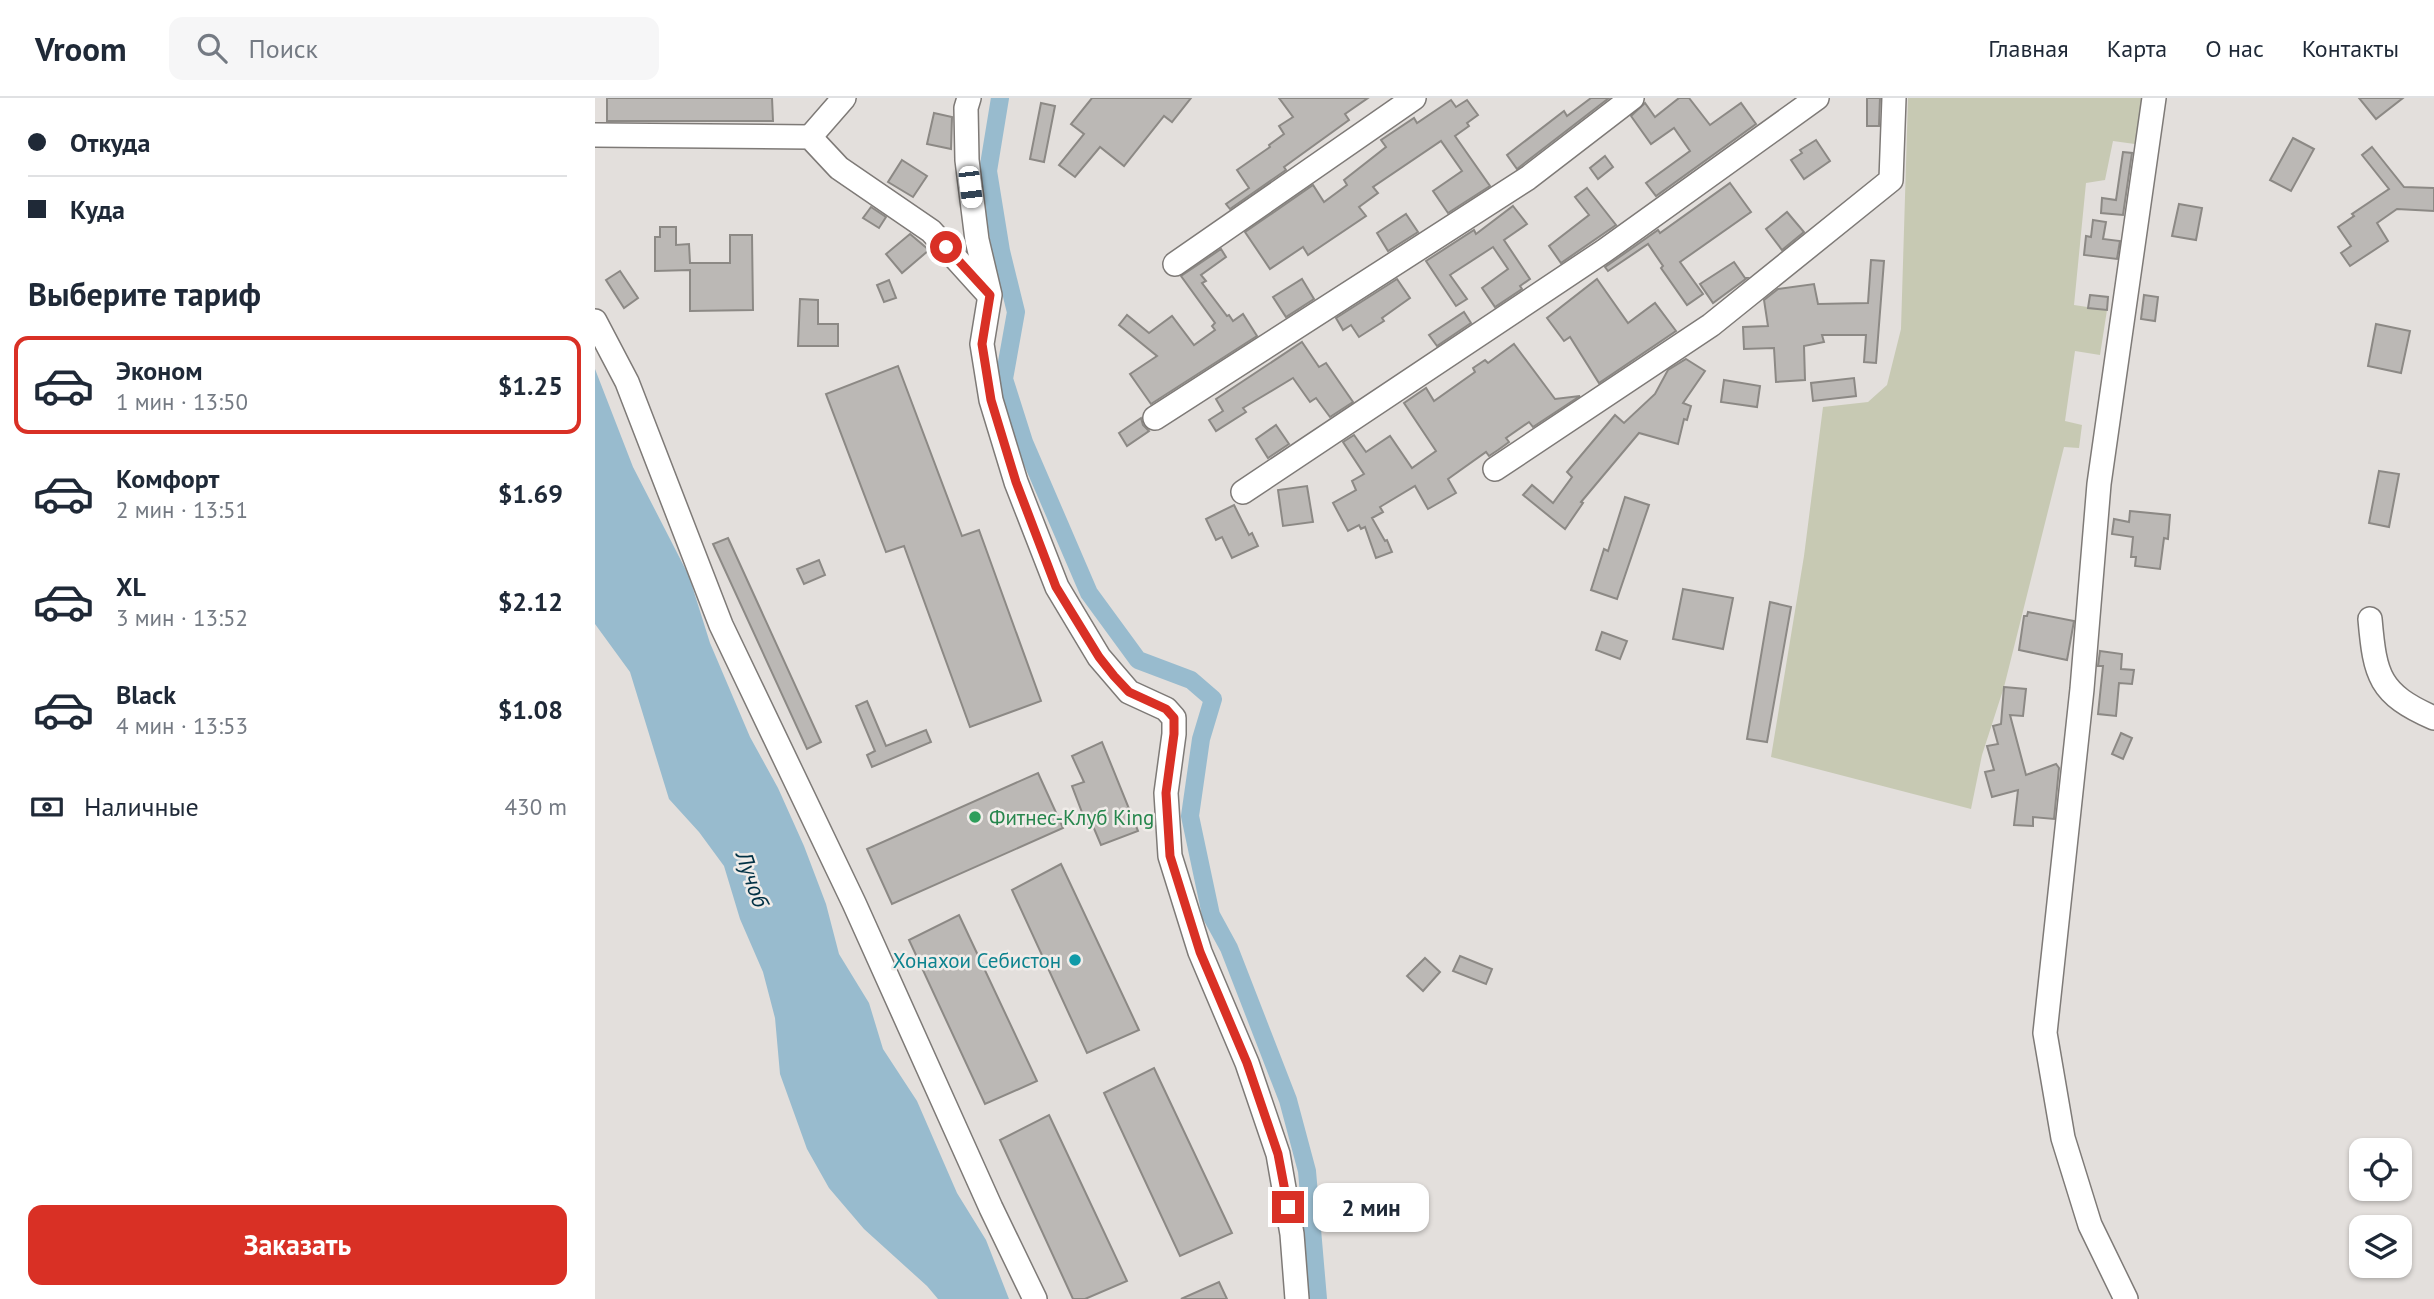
<!DOCTYPE html>
<html lang="ru">
<head>
<meta charset="utf-8">
<style>
  :root { --surface:#fff; --page:#f6f6f7; --text:#1f2937; --muted:#747a83; --line:#e0e1e3; --accent:#d93025 }
  body { margin:0; font-family:"PT Sans",sans-serif; background:var(--page); color:var(--text); height:100vh; display:flex; flex-direction:column; font-size:26px; white-space:nowrap }
  * { box-sizing:border-box; margin:0 }
  p { font-size:23px; color:var(--muted) }
  .icon { flex:none; width:38px; height:38px; fill:none; stroke:currentColor; stroke-width:2; stroke-linecap:round; stroke-linejoin:round }
  .map { position:relative; flex:1; overflow:hidden }
  .side { display:flex; flex-direction:column; background:var(--surface); width:595px }
  .side>* { flex:none }
  .top-card { display:grid; align-content:center; height:154px; padding:0 28px; background:var(--surface) }
  .buttons { position:absolute; left:1754px; top:1040px; display:grid; gap:14px }
  .buttons a { display:grid; place-items:center; width:63px; height:63px; border-radius:14px; background:var(--surface); box-shadow:0 2px 5px #0004; font-size:35px }
  .end { position:absolute; width:32px; height:32px; margin:-16px; border:9px solid #d93025; background:#fff; box-shadow:0 0 0 4px #fff }
  .from { border-radius:50% }
  .bubble { position:absolute; height:49px; border-radius:14px; background:var(--surface); box-shadow:0 2px 5px #0004; font-size:23px; font-weight:700; line-height:49px; text-align:center }
  .car { position:absolute; width:21px; height:42px; margin:-21px -10px; border-radius:9px; box-shadow:0 0 5px 2px #0007; background:linear-gradient(#fff 24%,#345 0 40%,#fff 0 76%,#345 0 86%,#fff 0) }
  .top-card b { display:flex; align-items:center; gap:24px; height:66px; font-size:26px }
  .top-card b+b { border-top:2px solid var(--line) }
  .top-card i { width:18px; height:18px; background:var(--text) }
  ul { padding:0; list-style:none }
  li { display:flex; align-items:center; gap:21px; height:98px; margin:0 14px 10px; padding:0 14px; border:4px solid transparent; border-radius:14px }
  li div { flex:1 }
  li b { display:block; font-size:26px }
  li em { font-style:normal; font-weight:700 }
  li.selected { border-color:var(--accent) }
  li>.icon { width:63px; height:63px; stroke-width:1.5 }
  h2 { padding:0 28px; font-size:32px; line-height:84px }
  .pay { display:flex; align-items:center; gap:18px; height:77px; padding:0 28px; font-size:26px }
  .pay p { margin-inline-start:auto }
  .button { display:flex; gap:14px; margin-top:auto; padding:14px 28px }
  .button a { flex:1; height:80px; border-radius:14px; background:var(--accent); color:#fff; font-size:28px; font-weight:700; line-height:80px; text-align:center }
  header { display:flex; align-items:center; gap:42px; box-sizing:border-box; height:98px; padding:0 35px; background:var(--surface); border-bottom:2px solid var(--line) }
  header strong { font-size:33px }
  nav { display:flex; gap:38px; margin-inline-start:auto; font-size:24px }
  .search { width:490px; height:63px; background:var(--page); display:flex; align-items:center; gap:18px; box-sizing:border-box; padding:0 24px; border-radius:14px; color:var(--muted); font-size:26px }
  main { display:flex; flex:1; min-height:0 }
  .map>svg:first-child { display:block }
  .green { fill:#c7c9b3 }
  .water { fill:#98bbce }
  .lines { fill:none; stroke-linecap:round; stroke-linejoin:round }
  .canal { stroke:#98bbce; stroke-width:18 }
  .building { fill:#bbb8b5; stroke:#8c8985; stroke-width:2 }
  .minor-casing { stroke:#7e7a77; stroke-width:26 }
  .minor { stroke:#fff; stroke-width:23 }
  .route { stroke:#d93025; stroke-width:9 }
  .leisure-dot { fill:#2e9e5b; stroke:#f0ece9; stroke-width:2.5 }
  .culture-dot { fill:#0f9aa8; stroke:#f0ece9; stroke-width:2.5 }
  .labels { text-anchor:middle; dominant-baseline:central; stroke-width:5; stroke-linejoin:round; paint-order:stroke }
  .leisure-label { font-size:21px; fill:#27864d; stroke:#f0ece9; text-anchor:start }
  .culture-label { font-size:21px; fill:#0d838f; stroke:#f0ece9; text-anchor:end }
  .water-label { font-size:23px; font-style:italic; fill:#003145; stroke:#f0ece9 }
</style>
</head>
<body>
<header>
<strong>Vroom</strong>
<div class="search"><svg class="icon" aria-label="search" viewBox="0 0 24 24"><circle cx="10" cy="10" r="6"/><path d="M15 15l6 6"/></svg>Поиск</div>
<nav><a>Главная</a><a>Карта</a><a>О нас</a><a>Контакты</a></nav>
</header>
<main>
<section class="side">
<div class="top-card">
<b><i class="from"></i>Откуда</b>
<b><i></i>Куда</b>
</div>
<h2>Выберите тариф</h2>
<ul>
<li class="selected"><svg class="icon" aria-label="car" viewBox="0 0 24 24"><path d="M5 17H2v-5l4-1 3-4h7l3 4 3 1v5h-3M9 17h6M6 11h13"/><circle cx="7" cy="17" r="2"/><circle cx="17" cy="17" r="2"/></svg><div><b>Эконом</b><p>1 мин · 13:50</p></div><em>$1.25</em></li>
<li><svg class="icon" aria-label="car" viewBox="0 0 24 24"><path d="M5 17H2v-5l4-1 3-4h7l3 4 3 1v5h-3M9 17h6M6 11h13"/><circle cx="7" cy="17" r="2"/><circle cx="17" cy="17" r="2"/></svg><div><b>Комфорт</b><p>2 мин · 13:51</p></div><em>$1.69</em></li>
<li><svg class="icon" aria-label="car" viewBox="0 0 24 24"><path d="M5 17H2v-5l4-1 3-4h7l3 4 3 1v5h-3M9 17h6M6 11h13"/><circle cx="7" cy="17" r="2"/><circle cx="17" cy="17" r="2"/></svg><div><b>XL</b><p>3 мин · 13:52</p></div><em>$2.12</em></li>
<li><svg class="icon" aria-label="car" viewBox="0 0 24 24"><path d="M5 17H2v-5l4-1 3-4h7l3 4 3 1v5h-3M9 17h6M6 11h13"/><circle cx="7" cy="17" r="2"/><circle cx="17" cy="17" r="2"/></svg><div><b>Black</b><p>4 мин · 13:53</p></div><em>$1.08</em></li>
</ul>
<div class="pay"><svg class="icon" aria-label="cash" viewBox="0 0 24 24"><path d="M3 7h18v10H3z"/><circle cx="12" cy="12" r="2"/></svg>Наличные<p>430 m</p></div>
<div class="button"><a>Заказать</a></div>
</section>
<div class="map">
<svg width="1839" height="1201" viewBox="0 0 1839 1201">
  <rect width="100%" height="100%" fill="#e3dfdc"/>
  <!-- green -->
  <polygon class="green" points="1313,0 1553,0 1547,47 1518,43 1510,82 1491,85 1479,207 1512,212 1505,257 1480,253 1470,323 1487,327 1484,350 1469,349 1409,589 1387,657 1376,711 1176,659 1209,458 1228,309 1273,304 1292,287 1306,231"/>
  <!-- water -->
  <polygon class="water" points="0,271 38,369 94,478 115,545 155,639 183,690 209,748 231,806 244,856 274,905 288,951 322,1003 362,1095 391,1142 414,1201 343,1201 332,1188 269,1131 234,1090 212,1051 185,976 180,920 168,874 145,821 129,768 104,734 74,701 35,574 0,526"/>
  <g class="lines">
    <!-- canal -->
    <polyline class="canal" points="405,0 393,73 406,153 421,214 409,281 429,344 494,495 543,562 596,582 618,601 606,641 595,718 616,817 634,850 693,1002 712,1073 723,1201"/>
  </g>
  <!-- building -->
  <g class="building">
    <polygon points="12,0 177,0 178,23 12,23"/>
    <polygon points="497,0 596,0 577,24 569,18 529,68 505,49 480,79 464,67 489,36 476,26"/>
    <polygon points="684,0 773,0 750,16 754,22 689,69 691,72 635,111 631,106 654,90 642,72 675,49 674,47 689,36 684,28 698,19"/>
    <polygon points="996,0 1014,0 922,71 912,57 969,13 972,18"/>
    <polygon points="1084,0 1094,0 1115,27 1146,5 1161,26 1061,98 1051,85 1095,53 1079,30 1056,46 1036,18 1050,5 1060,19"/>
    <polygon points="1272,0 1285,0 1284,28 1272,28"/>
    <polygon points="1764,0 1808,0 1781,21"/>
    <polygon points="856,2 861,9 872,2 883,17 872,25 874,28 860,38 895,88 853,115 838,93 867,73 846,43 778,89 783,95 764,109 771,118 713,157 708,149 675,171 650,134 718,87 729,104 752,87 749,82 791,49 786,42 819,20 822,25"/>
    <polygon points="446,5 460,8 449,64 435,61"/>
    <polygon points="339,15 357,19 356,51 332,46"/>
    <polygon points="1698,40 1719,51 1696,93 1675,82"/>
    <polygon points="1221,42 1235,63 1209,81 1196,62 1207,55 1205,52"/>
    <polygon points="1777,49 1809,89 1839,90 1839,113 1802,111 1782,125 1793,143 1755,168 1746,155 1756,148 1743,129 1759,118 1757,116 1794,91 1767,57"/>
    <polygon points="1528,54 1537,55 1528,117 1506,115 1507,100 1521,102"/>
    <polygon points="1010,58 1018,69 1003,81 995,70"/>
    <polygon points="307,62 332,78 318,99 293,84"/>
    <polygon points="1135,85 1156,114 1085,164 1108,196 1092,207 1066,170 1068,168 1053,146 1013,173 1010,169 1063,132 1065,135"/>
    <polygon points="992,90 1021,127 966,165 954,148 994,117 980,99"/>
    <polygon points="1584,106 1607,110 1601,142 1577,138"/>
    <polygon points="918,108 932,126 909,142 935,181 925,188 927,191 900,209 887,190 913,171 898,149 855,177 872,201 861,208 831,163 879,132 881,136"/>
    <polygon points="276,109 291,119 284,130 268,120"/>
    <polygon points="1192,114 1209,134 1187,152 1171,131"/>
    <polygon points="811,116 823,134 793,153 782,135"/>
    <polygon points="1498,122 1511,124 1508,141 1525,143 1522,161 1489,157 1491,138 1496,139"/>
    <polygon points="65,129 81,129 81,147 94,146 95,165 135,165 135,137 157,137 158,212 95,213 95,172 60,173 60,139 65,139"/>
    <polygon points="315,136 334,152 307,175 291,156"/>
    <polygon points="626,151 631,159 606,177 611,183 607,185 632,218 634,217 638,223 648,216 662,238 556,306 535,276 562,258 524,227 532,217 554,235 577,218 599,247 620,232 617,228 620,225 586,178"/>
    <polygon points="1276,162 1289,163 1281,265 1269,264 1271,237 1227,237 1229,244 1209,248 1210,282 1181,284 1179,250 1149,251 1148,229 1173,228 1169,202 1183,191 1219,186 1223,206 1273,205"/>
    <polygon points="1139,164 1150,180 1152,180 1118,205 1105,186"/>
    <polygon points="25,173 43,200 29,210 11,182"/>
    <polygon points="707,181 719,201 691,219 678,199"/>
    <polygon points="802,181 815,200 787,220 789,223 764,239 756,227 748,232 741,220"/>
    <polygon points="1002,181 1033,225 1060,205 1081,233 1004,285 975,239 969,243 952,220"/>
    <polygon points="294,182 301,200 289,204 282,187"/>
    <polygon points="1495,197 1513,199 1512,212 1493,210"/>
    <polygon points="1549,197 1563,199 1560,223 1546,221"/>
    <polygon points="205,201 223,202 223,226 243,226 243,248 203,248"/>
    <polygon points="869,214 876,225 842,248 834,237"/>
    <polygon points="1781,226 1815,233 1806,275 1773,268"/>
    <polygon points="707,244 724,269 731,265 758,304 735,319 721,300 715,304 698,280 648,310 651,314 621,333 614,322 628,313 621,301"/>
    <polygon points="919,246 960,301 985,298 938,329 934,324 911,340 914,344 903,352 894,358 891,354 853,381 861,395 833,411 820,388 785,409 788,414 777,420 790,443 792,442 797,454 781,460 770,429 766,431 764,427 753,433 738,405 761,392 757,383 769,376 748,344 759,337 771,354 795,338 817,370 841,353 809,305 831,290 839,303 880,274 878,270 890,262 893,265"/>
    <polygon points="1091,261 1110,273 1088,305 1096,308 1092,322 1089,321 1083,346 1044,335 986,404 988,405 970,431 928,397 937,387 958,405 977,379 972,374 1020,317 1029,325 1060,296 1073,272"/>
    <polygon points="303,268 367,438 384,432 446,603 375,629 309,448 291,454 231,296"/>
    <polygon points="1259,280 1261,298 1218,303 1216,285"/>
    <polygon points="1129,282 1165,288 1162,309 1126,304"/>
    <polygon points="546,320 548,327 554,333 532,348 524,335"/>
    <polygon points="681,327 694,346 673,360 661,341"/>
    <polygon points="1784,373 1804,376 1794,429 1774,425"/>
    <polygon points="712,388 718,424 688,428 683,392"/>
    <polygon points="1030,399 1054,407 1022,501 996,492 1009,451 1013,453"/>
    <polygon points="639,407 654,437 657,435 663,448 637,460 627,439 621,442 611,421"/>
    <polygon points="1535,413 1575,417 1573,441 1569,440 1565,471 1540,468 1541,459 1536,459 1538,439 1517,436 1519,421 1534,424"/>
    <polygon points="133,440 226,644 212,651 118,446"/>
    <polygon points="224,462 230,477 209,486 202,471"/>
    <polygon points="1088,491 1138,500 1128,551 1078,541"/>
    <polygon points="1175,504 1196,509 1172,644 1152,641"/>
    <polygon points="1433,514 1479,523 1472,562 1424,552 1429,518 1432,518"/>
    <polygon points="1007,534 1032,543 1025,561 1001,552"/>
    <polygon points="1505,553 1527,556 1526,571 1539,572 1537,586 1524,585 1521,618 1503,616 1508,568 1503,568"/>
    <polygon points="1409,589 1431,591 1428,618 1415,617 1431,677 1461,666 1464,670 1459,721 1438,719 1438,728 1419,727 1423,692 1397,699 1390,674 1399,672 1392,648 1403,646 1398,628 1406,626"/>
    <polygon points="272,603 291,648 331,632 336,644 277,669 272,657 280,653 261,608"/>
    <polygon points="1526,635 1537,640 1528,661 1517,656"/>
    <polygon points="507,644 543,733 506,747 498,728 493,730 477,688 489,684 477,658"/>
    <polygon points="443,675 468,730 297,806 272,751"/>
    <polygon points="466,766 544,932 492,955 417,792"/>
    <polygon points="364,817 442,983 390,1006 314,842"/>
    <polygon points="865,858 897,871 891,886 858,873"/>
    <polygon points="830,860 845,874 828,893 812,878"/>
    <polygon points="559,970 637,1135 585,1158 509,995"/>
    <polygon points="454,1017 532,1183 490,1201 478,1201 405,1042"/>
    <polygon points="624,1184 632,1201 586,1201"/>
  </g>
  <g class="lines">
    <defs>
      <g id="minor">
        <polyline points="374,0 371,10 372,62 382,142 395,197 387,246 396,302 421,384 462,489 504,559 534,594 571,611 579,620 579,636 571,695 575,758 605,854 652,965 683,1056 697,1136 702,1201"/>
        <polyline points="0,37 215,39 244,70 336,133 394,197"/>
        <polyline points="215,39 249,0"/>
        <polyline points="580,166 819,0"/>
        <polyline points="0,223 32,284 126,527 259,805 396,1110 440,1201"/>
        <polyline points="560,320 933,80 1037,0"/>
        <polyline points="900,371 1116,227 1296,82 1299,0"/>
        <polyline points="648,394 1009,153 1222,0"/>
        <path d="M1775,521C1780,578 1784,596 1839,620"/>
        <polyline points="1531,1201 1495,1127 1468,1040 1450,935 1487,591 1504,386 1559,0"/>
      </g>
    </defs>
    <!-- minor casing -->
    <use href="#minor" class="minor-casing"/>
    <!-- minor -->
    <use href="#minor" class="minor"/>
  </g>
  <g class="lines">
    <!-- route -->
    <polyline class="route" points="351,149 395,197 387,246 396,302 421,384 461,489 504,559 519,578 534,594 571,611 579,620 579,636 571,695 575,758 605,854 652,965 683,1056 693,1109"/>
  </g>
  <!-- markers -->
  <circle class="leisure-dot" cx="380" cy="719" r="7"/>
  <circle class="culture-dot" cx="480" cy="862" r="7"/>
  <g class="labels">
    <!-- leisure labels -->
    <g class="leisure-label">
      <text x="394" y="719">Фитнес-Клуб King</text>
    </g>
    <!-- culture labels -->
    <g class="culture-label">
      <text x="466" y="862">Хонахои Себистон</text>
    </g>
    <!-- water labels -->
    <g class="water-label">
      <text transform="translate(158 781) rotate(71)">Лучоб</text>
    </g>
  </g>
</svg>
<div class="buttons">
<a><svg class="icon" aria-label="locate" viewBox="0 0 24 24"><circle cx="12" cy="12" r="6"/><path d="M12 2v4M12 18v4M2 12h4M18 12h4"/></svg></a>
<a><svg class="icon" aria-label="layers" viewBox="0 0 24 24"><path d="M12 4l9 5-9 5-9-5zM3 14l9 5 9-5"/></svg></a>
</div>
<i class="end from" style="left:351px;top:149px"></i>
<i class="end" style="left:693px;top:1109px"></i>
<div class="bubble" style="left:718px;top:1085px;width:116px">2 мин</div>
<i class="car" style="left:375px;top:89px;rotate:173deg"></i>
</div>
</main>
</body>
</html>
